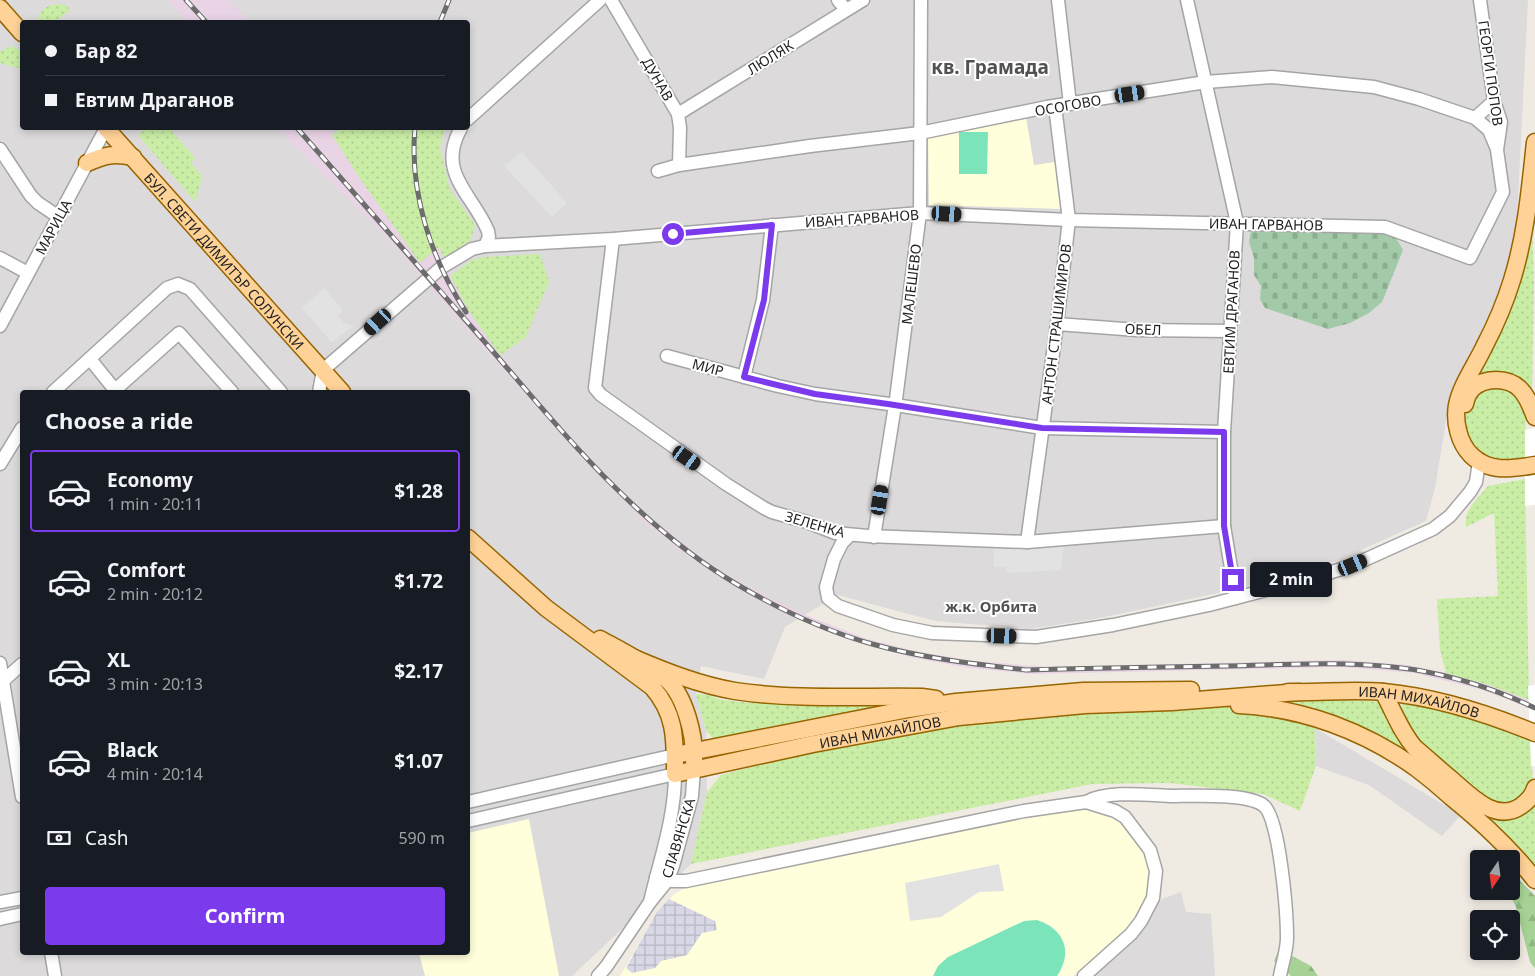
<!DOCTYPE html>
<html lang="en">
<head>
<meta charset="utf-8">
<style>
  :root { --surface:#171b24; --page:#242831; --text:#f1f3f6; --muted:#9ea1a6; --line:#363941; --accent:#7c3aed }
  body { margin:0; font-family:"Noto Sans",sans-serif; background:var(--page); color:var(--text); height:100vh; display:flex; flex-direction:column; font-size:19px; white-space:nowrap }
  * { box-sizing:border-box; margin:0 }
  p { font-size:16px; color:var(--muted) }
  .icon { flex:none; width:28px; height:28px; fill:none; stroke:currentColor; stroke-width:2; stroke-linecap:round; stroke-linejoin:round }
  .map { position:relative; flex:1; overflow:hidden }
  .panel { position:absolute; left:20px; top:390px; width:450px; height:565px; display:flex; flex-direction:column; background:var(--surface); border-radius:5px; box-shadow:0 2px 8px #0003 }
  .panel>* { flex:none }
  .hud { position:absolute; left:20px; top:20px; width:450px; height:110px; border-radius:5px; box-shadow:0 2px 8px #0003; display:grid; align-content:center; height:110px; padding:0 25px; background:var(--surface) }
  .needle { width:32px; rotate:193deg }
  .tools { position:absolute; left:1470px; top:850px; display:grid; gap:10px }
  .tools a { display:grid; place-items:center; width:50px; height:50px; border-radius:5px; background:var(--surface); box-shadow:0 2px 8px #0003; font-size:25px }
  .end { position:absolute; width:22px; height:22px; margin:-11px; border:6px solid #7c3aed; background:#fff; box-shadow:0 0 0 2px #fff }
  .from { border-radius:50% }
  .bubble { position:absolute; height:35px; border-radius:5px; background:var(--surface); box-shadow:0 2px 8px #0003; font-size:16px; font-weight:700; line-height:35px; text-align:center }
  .car { position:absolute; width:15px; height:30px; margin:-15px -8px; border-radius:6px; box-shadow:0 0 4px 1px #0007; background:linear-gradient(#222 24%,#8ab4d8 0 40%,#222 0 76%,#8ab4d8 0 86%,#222 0) }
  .hud b { display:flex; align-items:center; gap:18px; height:48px; font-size:19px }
  .hud b+b { border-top:1px solid var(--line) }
  .hud i { width:12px; height:12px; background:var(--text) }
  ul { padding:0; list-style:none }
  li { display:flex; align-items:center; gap:15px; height:82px; margin:0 10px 8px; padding:0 15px; border:2px solid transparent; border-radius:5px }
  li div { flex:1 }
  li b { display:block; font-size:19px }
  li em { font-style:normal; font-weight:700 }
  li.current { border-color:var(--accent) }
  li>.icon { width:45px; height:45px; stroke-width:1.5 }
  h2 { padding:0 25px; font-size:22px; line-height:60px }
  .pay { display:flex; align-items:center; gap:12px; height:55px; padding:0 25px; font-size:19px }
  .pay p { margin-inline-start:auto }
  .primary-button { display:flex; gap:10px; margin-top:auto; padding:10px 25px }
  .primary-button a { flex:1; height:58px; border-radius:5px; background:var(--accent); color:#fff; font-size:20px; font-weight:700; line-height:58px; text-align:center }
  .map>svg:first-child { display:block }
  .residential { fill:#dcdada; fill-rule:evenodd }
  .industrial { fill:#e9d4e5 }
  .education { fill:#ffffdc }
  .grass { fill:url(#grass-dots) }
  .forest { fill:url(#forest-firs) }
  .cemetery { fill:url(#cemetery-stones) }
  .pitch { fill:#7be4bb }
  .parking { fill:#e2e2e2 }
  .plaza { fill:url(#plaza-grid) }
  .pier { fill:#fff }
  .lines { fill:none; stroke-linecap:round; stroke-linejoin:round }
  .minor-casing { stroke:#a5a5a5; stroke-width:15 }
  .major-casing { stroke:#976400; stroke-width:19 }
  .minor { stroke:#fff; stroke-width:12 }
  .major { stroke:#ffd298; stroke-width:16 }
  .rail-casing { stroke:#6c6c6c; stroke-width:5 }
  .rail { stroke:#fff; stroke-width:3; stroke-dasharray:9; stroke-linecap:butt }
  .route { stroke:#7c3aed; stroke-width:6 }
  .labels { text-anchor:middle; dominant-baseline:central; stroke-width:4; stroke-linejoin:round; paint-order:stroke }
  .street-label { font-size:14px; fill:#1e1e1e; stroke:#fff }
  .neighbourhood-label { font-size:15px; font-weight:bold; fill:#515151; stroke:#fff }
  .district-label { font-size:19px; font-weight:bold; fill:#515151; stroke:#fff }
</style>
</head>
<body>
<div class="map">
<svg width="1535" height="976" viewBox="0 0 1535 976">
  <defs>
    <pattern id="grass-dots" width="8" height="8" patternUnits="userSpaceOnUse" patternTransform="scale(1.25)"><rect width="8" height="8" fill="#c9eda5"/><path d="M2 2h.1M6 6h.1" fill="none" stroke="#accb8e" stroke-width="1.8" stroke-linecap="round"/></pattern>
    <pattern id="forest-firs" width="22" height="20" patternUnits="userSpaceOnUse" patternTransform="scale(1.25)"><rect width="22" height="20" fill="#a7d295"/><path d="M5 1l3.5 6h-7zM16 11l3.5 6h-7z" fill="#8fb480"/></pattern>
    <pattern id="cemetery-stones" width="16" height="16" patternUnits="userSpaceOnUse" patternTransform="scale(1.25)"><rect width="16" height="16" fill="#a2caa8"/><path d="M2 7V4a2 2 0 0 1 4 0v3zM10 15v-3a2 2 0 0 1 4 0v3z" fill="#8bad90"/></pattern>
    <pattern id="plaza-grid" width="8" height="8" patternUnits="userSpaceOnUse" patternTransform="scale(1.25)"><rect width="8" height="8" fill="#d7d7e5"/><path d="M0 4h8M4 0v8" fill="none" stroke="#b8b8c4"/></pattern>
  </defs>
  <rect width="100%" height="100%" fill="#efebe3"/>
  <!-- residential -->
  <g class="residential">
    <path d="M0,0H1528L1515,259L1450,397L1435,488L1426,521L1336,561L1242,588L1095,619L1029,629L935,621L838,595L785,627L764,679L701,666L696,694L706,731L707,792L691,864L572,976H0ZM22,22H468V128H22ZM22,392H468V952H22Z"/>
    <polygon points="1315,728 1461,815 1442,836 1369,785 1316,766"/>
    <polygon points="1181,892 1186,912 1211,914 1215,976 1090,976 1143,924 1162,899"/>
  </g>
  <!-- industrial -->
  <g class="industrial">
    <polygon points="168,0 230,0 249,22 187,22"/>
    <polygon points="278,128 328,128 419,262 440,246 450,276 469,311 500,355 598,466 643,512 715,567 770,598 813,618 867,639 919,652 974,661 1047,667 1343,660 1408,665 1446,673 1489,685 1529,700 1529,708 1480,689 1414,673 1342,667 1033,674 970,668 915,658 849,640 787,615 735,587 685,554 642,520 575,450 434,292 385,235 294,146"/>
  </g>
  <!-- education -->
  <g class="education">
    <polygon points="1026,117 1034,165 1055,162 1062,209 929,205 928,137"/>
    <polygon points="1067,807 1090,809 1113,814 1140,839 1153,871 1148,897 1129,931 1121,934 1073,976 620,976 649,927 674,894 687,887"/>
    <polygon points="529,819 559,976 425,976 419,953 468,952 468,833"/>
  </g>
  <!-- grass -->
  <g class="grass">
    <path d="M59,4L65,5L70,10L55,22H41L38,19C41,8 48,5 59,4Z"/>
    <polygon points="11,46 22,51 22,69 0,63 0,52"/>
    <polygon points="146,128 169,128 195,158 191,163 202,176 195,202 138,135"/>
    <polygon points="343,128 444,128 440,149 450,190 475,225 471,240 444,259 439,247 420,263 361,180 332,135"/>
    <path d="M1532,224L1534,284L1532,393C1510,368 1505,368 1475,380Z"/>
    <polygon points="540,254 549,282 525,338 500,355 469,311 450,276 472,260 485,257"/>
    <path d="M1492,386L1505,387L1514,392L1526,408L1525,460C1519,461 1512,463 1506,462C1480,460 1455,435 1468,409C1470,404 1472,398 1475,395C1480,391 1487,389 1492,386Z"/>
    <path d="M1525,479L1529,700L1489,685L1446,673L1440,650L1437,599L1498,596L1494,513L1466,527C1463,511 1478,498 1488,486Z"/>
    <polygon points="696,694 710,695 718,699 748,703 763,700 894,703 721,739 713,738 706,731"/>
    <polygon points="1348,700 1384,702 1389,711 1488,813 1535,801 1535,868 1524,853 1498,825 1465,797 1285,704 1284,702"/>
    <polygon points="1401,702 1469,717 1530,737 1533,783 1516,805 1498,807 1484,799 1418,745 1404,720"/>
    <polygon points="1229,705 1278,716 1315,728 1316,766 1300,811 1263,794 1170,783 1092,784 691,864 707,792 721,775 817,750 945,726 1062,712"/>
  </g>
  <!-- forest -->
  <g class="forest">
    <polygon points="1511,871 1535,896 1535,968 1530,962 1516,907 1508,891 1511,891"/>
    <polygon points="1279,949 1311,966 1318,976 1291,976 1274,961"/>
  </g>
  <!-- cemetery -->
  <polygon class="cemetery" points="1251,230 1388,234 1396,238 1403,250 1382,302 1369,313 1350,323 1328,329 1265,308 1260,299 1261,286 1254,275 1254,258 1249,242"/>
  <!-- pitch -->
  <g class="pitch">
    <polygon points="959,132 988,132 987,174 959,174"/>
    <path d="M1037,920C1065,929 1073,953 1057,976H933L938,966L948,957L1024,921Z"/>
  </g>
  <!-- parking -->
  <g class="parking">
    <polygon points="522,152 567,203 552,217 504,166"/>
    <polygon points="324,288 343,310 338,316 344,323 353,326 332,343 302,308"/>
    <polygon points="1064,545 1061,570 1007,573 1006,567 994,567 994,547"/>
    <polygon points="999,864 1004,891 979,892 941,917 910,921 905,883"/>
  </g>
  <!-- plaza -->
  <polygon class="plaza" points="669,899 715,921 717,930 702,933 687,955 661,961 655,968 632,973 626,968 657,912"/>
  <!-- pier -->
  <g class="pier">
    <polygon points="1535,428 1535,505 1525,506 1525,430"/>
    <polygon points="1535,685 1535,766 1531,766 1528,686"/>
  </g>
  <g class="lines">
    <defs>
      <g id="minor">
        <polyline points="611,0 678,114 680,128 679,165"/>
        <polyline points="838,0 846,10"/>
        <polyline points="1058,0 1070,104"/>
        <polyline points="1187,0 1237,223 1224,432 1224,526 1236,598"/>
        <polyline points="678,114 863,0"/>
        <polyline points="1475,118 1494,101"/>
        <polyline points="468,119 600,0"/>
        <path d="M461,128C436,173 472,193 488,231L489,237L485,246"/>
        <polyline points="0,149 31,196 38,203 59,217"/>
        <polyline points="658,171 679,165 810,146 920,133 1047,107 1206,82 1272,77 1374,87 1419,99 1475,118 1489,130 1496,147"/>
        <polyline points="613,239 595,388 601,395 726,484 764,508 772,512 807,522 835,533 868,536 1027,542 1224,526"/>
        <polyline points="0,258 28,273"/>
        <polyline points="1057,324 1137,330 1230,331"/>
        <polyline points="0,326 106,128"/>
        <polyline points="667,356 778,386 815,394 889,404 1042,428 1224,432"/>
        <polyline points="90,359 115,390 179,333 232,392"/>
        <polyline points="744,377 763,300 772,225"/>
        <polyline points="53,392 167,288 178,284 190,289 281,392"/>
        <polyline points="319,392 323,370 442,267 472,249 485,246 613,239 920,213 1069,220 1385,227 1470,258 1503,192 1497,150 1501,122 1494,101 1480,0"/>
        <polyline points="0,464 22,428"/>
        <polyline points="850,535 842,543 834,559 826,587 828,598 838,606 893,625 932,633 1036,637 1113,625 1209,605 1312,578 1351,566 1433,529 1450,516 1470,492 1476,482 1479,462"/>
        <polyline points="874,537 896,399 920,213 921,0"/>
        <polyline points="1027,542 1057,324 1069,220 1055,106"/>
        <polyline points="0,663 22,797"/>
        <polyline points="4,680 22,664"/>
        <polyline points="468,802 675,755"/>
        <path d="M468,821L675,774C675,818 660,859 650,902"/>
        <path d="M656,877L667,881H686L1024,811L1086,802C1108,790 1147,795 1172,796C1193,796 1246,793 1263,805C1280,816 1287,916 1287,938C1287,951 1282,964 1280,976"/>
        <polyline points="0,902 22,898"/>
        <polyline points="0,919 22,914"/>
        <polyline points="51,952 55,976"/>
        <polyline points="598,976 606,967 650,902 667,881 673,866 692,796 694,770"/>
        <polyline points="1084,976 1131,934 1141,921 1153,898 1156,871 1150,850 1125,817 1115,811 1086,802"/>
      </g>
      <g id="major">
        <polyline points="0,8 22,33"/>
        <path id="s1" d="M106,128L342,392"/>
        <path d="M1535,142C1530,189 1526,235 1512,280C1505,303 1495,326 1484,347C1475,366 1461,385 1457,405C1454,422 1459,443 1471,455C1489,473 1512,469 1535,465"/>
        <path d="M87,163C105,155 113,153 133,157"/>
        <path d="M1465,404C1466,399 1468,393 1472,389C1484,377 1508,377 1520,389C1528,397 1531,407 1535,417"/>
        <path id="s2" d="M468,538L546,608L652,687C676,714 675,740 675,774L813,744L959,717L1085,705L1172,702L1299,692"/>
        <path d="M600,639C622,651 646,663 666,679C685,695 695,736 694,761"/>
        <path d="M634,658C667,672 700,685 735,691C794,700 862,696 922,697L936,699"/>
        <path id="s3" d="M1288,692C1320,693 1352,689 1384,692C1436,697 1486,713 1535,733"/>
        <path d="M1383,692C1394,712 1401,732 1415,748C1427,758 1439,769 1451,779C1469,794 1495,824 1521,806C1528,801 1533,796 1535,788"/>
        <path d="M1239,705C1303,708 1364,731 1416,768C1428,777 1440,787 1451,797C1482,822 1511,849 1535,880"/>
        <polyline points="675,755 909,709 956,702 1083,691 1191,690"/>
      </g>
    </defs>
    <!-- minor casing -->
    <use href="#minor" class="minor-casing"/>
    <!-- major casing -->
    <use href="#major" class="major-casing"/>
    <!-- minor -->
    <use href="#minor" class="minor"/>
    <!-- major -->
    <use href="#major" class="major"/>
    <defs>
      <g id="rail">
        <polyline points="186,0 206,22"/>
        <polyline points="440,22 449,0"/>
        <path d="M297,128C361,201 426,274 490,348C565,435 638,526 738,585C779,609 826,631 872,644C922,658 974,664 1026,670C1093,668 1160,667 1227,666C1282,665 1338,661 1393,667C1442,672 1491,687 1535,708"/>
        <path d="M415,128C409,192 431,259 466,312"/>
      </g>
    </defs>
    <!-- rail casing -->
    <use href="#rail" class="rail-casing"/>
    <!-- rail -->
    <use href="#rail" class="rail"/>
  </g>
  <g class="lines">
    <!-- route -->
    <polyline class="route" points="673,234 772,225 764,300 744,377 815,394 888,404 1042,428 1224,432 1224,526 1233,580"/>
  </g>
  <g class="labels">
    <!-- street labels -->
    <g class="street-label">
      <text transform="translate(770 57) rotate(-32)">ЛЮЛЯК</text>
      <text transform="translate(1491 73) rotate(82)">ГЕОРГИ ПОПОВ</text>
      <text transform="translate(658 79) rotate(60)">ДУНАВ</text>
      <text transform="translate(1068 105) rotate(-10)">ОСОГОВО</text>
      <text transform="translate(862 218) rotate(-4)">ИВАН ГАРВАНОВ</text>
      <text transform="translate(1266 224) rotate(1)">ИВАН ГАРВАНОВ</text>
      <text transform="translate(53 227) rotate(-62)">МАРИЦА</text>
      <text stroke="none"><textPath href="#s1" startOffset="178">БУЛ. СВЕТИ ДИМИТЪР СОЛУНСКИ</textPath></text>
      <text transform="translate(911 284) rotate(-83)">МАЛЕШЕВО</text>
      <text transform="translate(1231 312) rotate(-87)">ЕВТИМ ДРАГАНОВ</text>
      <text transform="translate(1056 324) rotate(-83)">АНТОН СТРАШИМИРОВ</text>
      <text transform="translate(1143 329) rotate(2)">ОБЕЛ</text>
      <text transform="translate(708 367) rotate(15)">МИР</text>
      <text transform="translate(815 524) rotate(16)">ЗЕЛЕНКА</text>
      <text stroke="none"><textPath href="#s3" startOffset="132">ИВАН МИХАЙЛОВ</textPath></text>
      <text stroke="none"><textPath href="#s2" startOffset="539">ИВАН МИХАЙЛОВ</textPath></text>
      <text transform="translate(678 838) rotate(-73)">СЛАВЯНСКА</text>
    </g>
    <!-- neighbourhood labels -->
    <g class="neighbourhood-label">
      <text x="991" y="606">ж.к. Орбита</text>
    </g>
    <!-- district labels -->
    <g class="district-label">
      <text x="990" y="67">кв. Грамада</text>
    </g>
  </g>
</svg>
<div class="tools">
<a><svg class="needle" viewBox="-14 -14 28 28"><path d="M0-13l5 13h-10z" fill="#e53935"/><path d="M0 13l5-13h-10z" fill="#9ea1a6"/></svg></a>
<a><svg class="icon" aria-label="locate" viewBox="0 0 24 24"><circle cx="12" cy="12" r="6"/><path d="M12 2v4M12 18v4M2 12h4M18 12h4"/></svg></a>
</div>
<i class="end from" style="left:673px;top:234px"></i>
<i class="end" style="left:1233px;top:580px"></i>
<div class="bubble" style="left:1250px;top:562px;width:82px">2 min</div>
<i class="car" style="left:1130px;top:94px;rotate:81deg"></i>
<i class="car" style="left:947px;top:214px;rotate:93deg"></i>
<i class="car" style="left:378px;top:322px;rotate:228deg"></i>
<i class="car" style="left:687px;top:458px;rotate:125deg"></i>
<i class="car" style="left:880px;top:500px;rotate:9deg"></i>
<i class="car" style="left:1353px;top:565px;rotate:67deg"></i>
<i class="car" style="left:1002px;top:636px;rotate:92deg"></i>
<div class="hud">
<b><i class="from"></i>Бар 82</b>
<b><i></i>Евтим Драганов</b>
</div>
<section class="panel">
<h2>Choose a ride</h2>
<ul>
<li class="current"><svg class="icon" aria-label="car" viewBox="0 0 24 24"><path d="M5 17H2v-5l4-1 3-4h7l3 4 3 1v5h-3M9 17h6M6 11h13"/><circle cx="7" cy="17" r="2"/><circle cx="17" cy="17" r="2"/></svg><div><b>Economy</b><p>1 min · 20:11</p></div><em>$1.28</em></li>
<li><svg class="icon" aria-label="car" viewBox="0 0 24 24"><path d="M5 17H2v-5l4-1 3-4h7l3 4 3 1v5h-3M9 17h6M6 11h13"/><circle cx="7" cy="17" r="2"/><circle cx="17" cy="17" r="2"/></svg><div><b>Comfort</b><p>2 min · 20:12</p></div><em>$1.72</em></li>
<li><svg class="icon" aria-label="car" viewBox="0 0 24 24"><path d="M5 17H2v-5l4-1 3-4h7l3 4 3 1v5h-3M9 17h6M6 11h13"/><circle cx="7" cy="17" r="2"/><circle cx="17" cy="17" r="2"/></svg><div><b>XL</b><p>3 min · 20:13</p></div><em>$2.17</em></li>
<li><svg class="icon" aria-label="car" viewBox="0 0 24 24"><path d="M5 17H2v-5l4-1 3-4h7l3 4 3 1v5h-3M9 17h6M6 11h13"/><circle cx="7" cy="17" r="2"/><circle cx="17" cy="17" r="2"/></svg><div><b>Black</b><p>4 min · 20:14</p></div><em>$1.07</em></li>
</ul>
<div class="pay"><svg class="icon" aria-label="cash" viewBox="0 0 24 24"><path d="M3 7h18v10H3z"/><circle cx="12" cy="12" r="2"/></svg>Cash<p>590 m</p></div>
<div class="primary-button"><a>Confirm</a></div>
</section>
</div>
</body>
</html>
